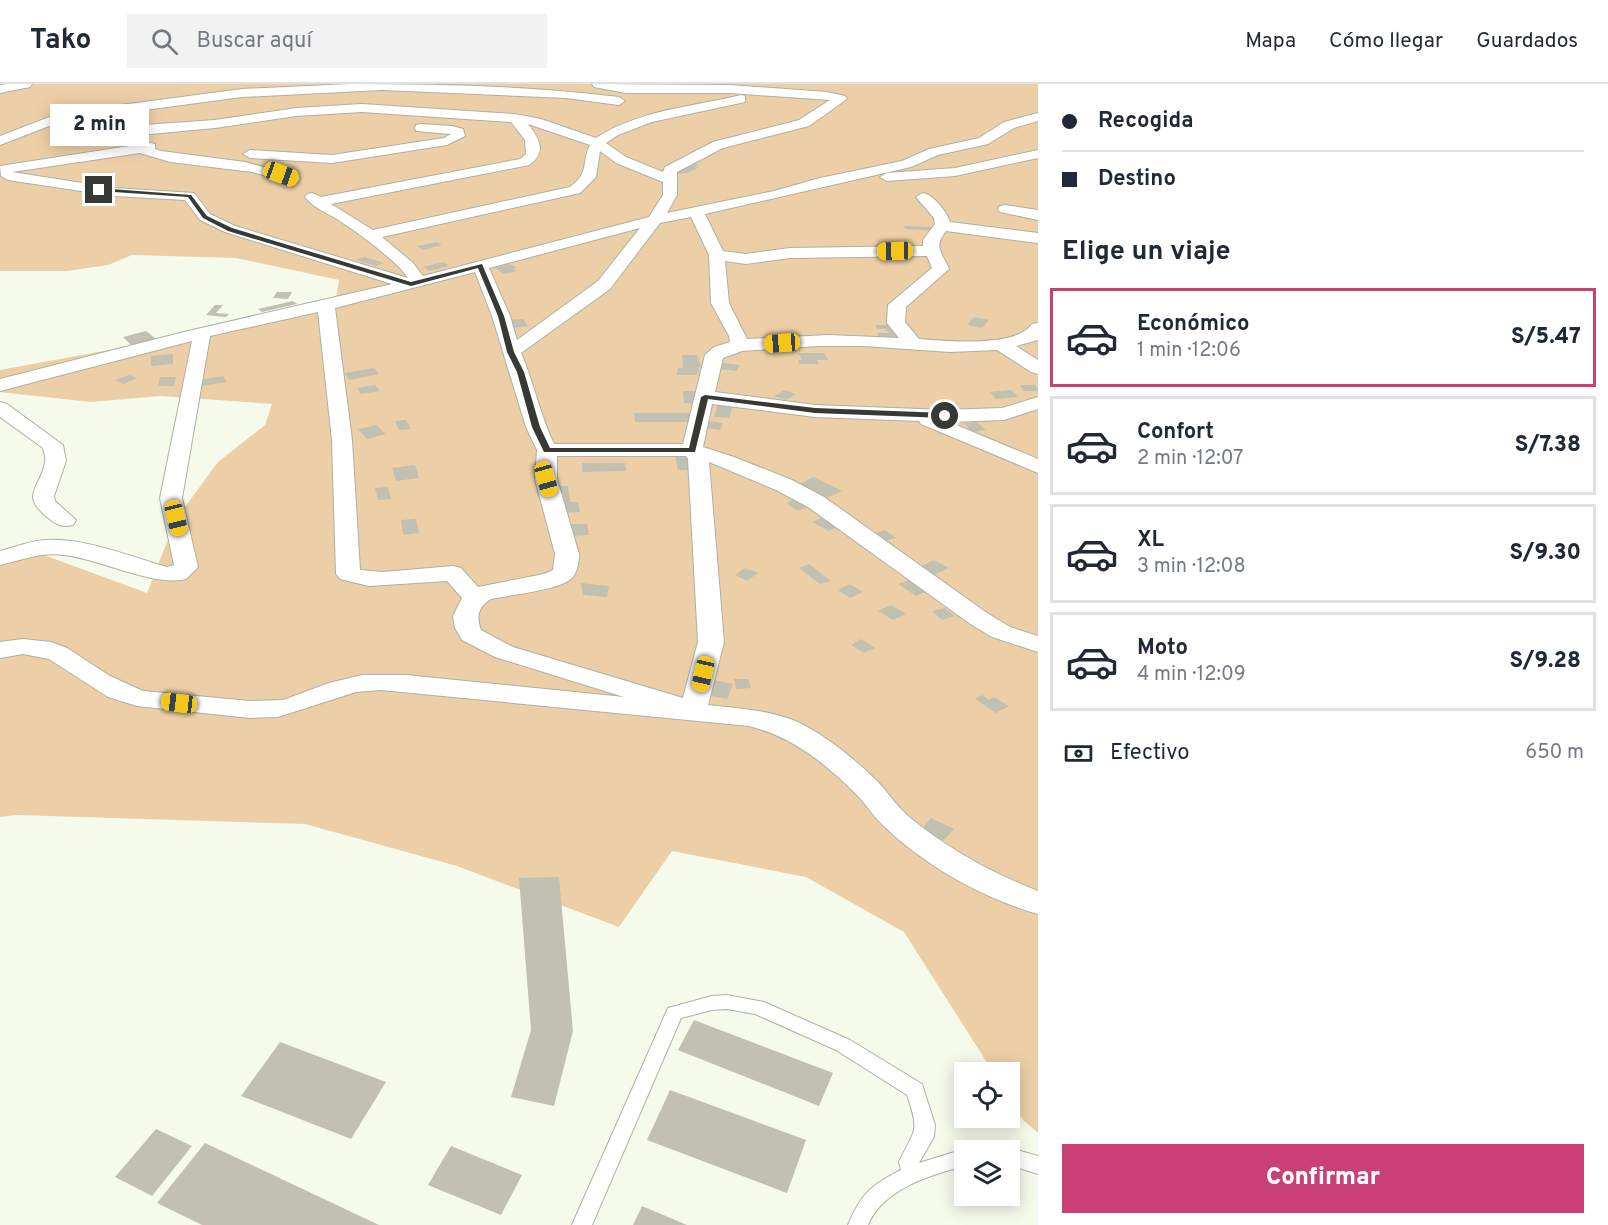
<!DOCTYPE html>
<html lang="es">
<head>
<meta charset="utf-8">
<style>
  :root { --surface:#fff; --page:#f2f2f3; --text:#1f2937; --muted:#747a83; --line:#e0e1e3; --accent:#ca3f74 }
  body { margin:0; font-family:Overpass,sans-serif; background:var(--page); color:var(--text); height:100vh; display:flex; flex-direction:column; font-size:22px; white-space:nowrap }
  * { box-sizing:border-box; margin:0 }
  p { font-size:20px; color:var(--muted) }
  .icon { flex:none; width:33px; height:33px; fill:none; stroke:currentColor; stroke-width:2; stroke-linecap:round; stroke-linejoin:round }
  .map { position:relative; flex:1; overflow:hidden }
  .side { display:flex; flex-direction:column; background:var(--surface); width:570px }
  .side>* { flex:none }
  .hud { display:grid; align-content:center; height:132px; padding:0 24px; background:var(--surface) }
  .tools { position:absolute; left:954px; top:978px; display:grid; gap:12px }
  .tools a { display:grid; place-items:center; width:66px; height:66px; border-radius:0px; background:var(--surface); box-shadow:0 3px 15px #0003; font-size:30px }
  .end { position:absolute; width:27px; height:27px; margin:-14px; border:8px solid #373934; background:#fff; box-shadow:0 0 0 3px #fff }
  .from { border-radius:50% }
  .bubble { position:absolute; height:42px; border-radius:0px; background:var(--surface); box-shadow:0 3px 15px #0003; font-size:20px; font-weight:800; line-height:42px; text-align:center }
  .car { position:absolute; width:18px; height:36px; margin:-18px -9px; border-radius:8px; box-shadow:0 0 4px 2px #0007; background:linear-gradient(#f5c518 24%,#345 0 40%,#f5c518 0 76%,#345 0 86%,#f5c518 0) }
  .hud b { display:flex; align-items:center; gap:21px; height:57px; font-size:22px }
  .hud b+b { border-top:2px solid var(--line) }
  .hud i { width:15px; height:15px; background:var(--text) }
  ul { padding:0; list-style:none }
  li { display:flex; align-items:center; gap:18px; height:99px; margin:0 12px 9px; padding:0 12px; border:3px solid var(--line); border-radius:0px }
  li div { flex:1 }
  li b { display:block; font-size:22px }
  li em { font-style:normal; font-weight:800 }
  li.on { border-color:var(--accent) }
  li>.icon { width:54px; height:54px; stroke-width:1.5 }
  h2 { padding:0 24px; font-size:27px; line-height:72px }
  .pay { display:flex; align-items:center; gap:15px; height:66px; padding:0 24px; font-size:22px }
  .pay p { margin-inline-start:auto }
  .primary-button { display:flex; gap:12px; margin-top:auto; padding:12px 24px }
  .primary-button a { flex:1; height:69px; border-radius:0px; background:var(--accent); color:#fff; font-size:24px; font-weight:800; line-height:69px; text-align:center }
  header { display:flex; align-items:center; gap:36px; box-sizing:border-box; height:84px; padding:0 30px; background:var(--surface); border-bottom:2px solid var(--line) }
  header strong { font-size:28px }
  nav { display:flex; gap:33px; margin-inline-start:auto; font-size:21px }
  .search { width:420px; height:54px; background:var(--page); display:flex; align-items:center; gap:15px; box-sizing:border-box; padding:0 21px; border-radius:0px; color:var(--muted); font-size:22px }
  main { display:flex; flex:1; min-height:0 }
  .map>svg:first-child { display:block }
  .green { fill:#edcfa7 }
  .building { fill:#c2c0b1 }
  .lines { fill:none; stroke-linecap:round; stroke-linejoin:round }
  .service-casing { stroke:#acb1a3; stroke-width:2 }
  .minor-casing { stroke:#acb1a3; stroke-width:2 }
  .service { fill:#fff; fill-rule:evenodd }
  .minor { fill:#fff; fill-rule:evenodd }
  .route { fill:#373934 }
</style>
</head>
<body>
<header>
<strong>Tako</strong>
<div class="search"><svg class="icon" aria-label="search" viewBox="0 0 24 24"><circle cx="10" cy="10" r="6"/><path d="M15 15l6 6"/></svg>Buscar aquí</div>
<nav><a>Mapa</a><a>Cómo llegar</a><a>Guardados</a></nav>
</header>
<main>
<div class="map">
<svg width="1038" height="1141" viewBox="0 0 1038 1141">
  <rect width="100%" height="100%" fill="#f5faeb"/>
  <!-- green -->
  <polygon class="green" points="0,0 1038,0 1038,1049 1023,1036 1010,1014 1010,988 993,988 904,848 806,793 672,767 619,843 457,782 305,740 17,731 0,733 0,471 33,467 147,509 176,435 218,378 265,341 272,320 160,312 91,318 0,308 0,286 250,240 336,214 339,196 236,174 132,171 108,181 67,187 0,187"/>
  <!-- building -->
  <g class="building">
    <polygon points="690,79 698,80 695,83 700,83 687,89 675,90"/>
    <polygon points="904,142 935,143 937,147 905,145"/>
    <polygon points="437,158 442,161 423,166 417,162"/>
    <polygon points="364,173 384,179 376,182 356,176"/>
    <polygon points="443,178 449,182 429,187 423,183"/>
    <polygon points="509,180 517,184 513,185 517,187 505,190 494,184"/>
    <polygon points="277,208 292,208 288,215 273,214"/>
    <polygon points="293,217 297,220 262,228 258,225"/>
    <polygon points="215,221 223,221 216,229 229,230 226,233 206,231"/>
    <polygon points="974,233 989,236 982,244 967,241"/>
    <polygon points="523,235 528,242 512,244 507,236"/>
    <polygon points="875,241 893,241 901,255 880,255 877,249 889,249 886,245 877,245"/>
    <polygon points="146,247 156,255 131,261 123,253"/>
    <polygon points="798,269 824,269 828,276 817,276 819,280 799,280 798,276 802,276"/>
    <polygon points="173,270 173,280 151,282 151,272"/>
    <polygon points="682,271 697,271 701,283 698,283 699,287 696,291 677,291 678,284 683,284"/>
    <polygon points="723,279 740,281 737,287 720,285"/>
    <polygon points="374,284 379,290 349,296 345,289"/>
    <polygon points="129,291 137,294 123,300 115,296"/>
    <polygon points="223,292 227,298 202,302 199,296"/>
    <polygon points="160,293 176,293 174,302 158,302"/>
    <polygon points="375,301 380,307 361,310 357,304"/>
    <polygon points="1020,301 1036,301 1038,307 1023,307"/>
    <polygon points="785,306 796,310 786,316 774,312"/>
    <polygon points="1011,306 1018,313 996,315 990,308"/>
    <polygon points="683,307 698,307 699,320 684,319"/>
    <polygon points="942,318 957,318 961,327 946,327"/>
    <polygon points="718,320 733,321 729,334 714,333"/>
    <polygon points="634,329 689,329 691,338 635,338"/>
    <polygon points="406,336 411,345 399,346 395,337"/>
    <polygon points="709,337 723,339 720,346 706,344"/>
    <polygon points="977,338 986,346 972,348 964,339"/>
    <polygon points="376,341 386,350 367,355 358,345"/>
    <polygon points="675,372 693,372 696,386 678,386"/>
    <polygon points="582,379 625,379 626,387 582,388"/>
    <polygon points="415,381 419,394 396,397 392,384"/>
    <polygon points="814,393 842,407 827,414 799,400"/>
    <polygon points="557,402 568,402 570,418 578,418 580,428 563,429"/>
    <polygon points="388,403 391,415 378,416 375,404"/>
    <polygon points="798,414 811,422 798,427 786,419"/>
    <polygon points="824,433 839,443 828,447 812,438"/>
    <polygon points="416,435 419,449 403,451 401,436"/>
    <polygon points="569,440 587,440 589,451 571,452"/>
    <polygon points="885,446 896,454 885,457 873,450"/>
    <polygon points="934,476 949,484 930,493 915,485"/>
    <polygon points="809,480 831,497 820,500 799,484"/>
    <polygon points="745,484 758,489 747,497 735,491"/>
    <polygon points="909,496 927,507 916,512 898,500"/>
    <polygon points="581,499 609,502 607,513 583,511"/>
    <polygon points="850,500 863,508 850,514 838,506"/>
    <polygon points="891,521 906,530 893,536 878,527"/>
    <polygon points="945,524 955,532 942,536 932,527"/>
    <polygon points="861,555 875,564 864,569 851,561"/>
    <polygon points="734,595 748,595 751,604 736,605"/>
    <polygon points="713,596 733,600 727,615 707,611"/>
    <polygon points="982,611 989,616 994,613 1009,622 996,629 975,615"/>
    <polygon points="931,734 954,745 941,759 919,749"/>
    <polygon points="559,793 573,947 554,1022 511,1013 531,946 519,794"/>
    <polygon points="694,936 833,989 819,1022 678,966"/>
    <polygon points="280,958 386,998 351,1055 241,1012"/>
    <polygon points="670,1006 806,1056 787,1109 647,1056"/>
    <polygon points="156,1045 192,1062 152,1112 115,1093"/>
    <polygon points="205,1059 379,1141 202,1141 157,1119"/>
    <polygon points="451,1062 522,1091 501,1131 428,1101"/>
    <polygon points="642,1122 687,1141 633,1141"/>
  </g>
  <g class="lines">
    <defs>
      <g id="service">
        <path d="M727,911L764,918L850,956L922,1000L935,1041L934,1053L919,1079L964,1065L967,1066H964V1082C930,1091 883,1105 868,1141H848C861,1110 871,1101 901,1086L899,1078C915,1044 920,1049 907,1011L836,966L755,930L727,925L712,926L681,934L592,1141H572L668,924L712,912Z"/>
        <polygon points="1010,1064 1038,1072 1038,1090 1010,1081 1010,1066 1004,1066"/>
      </g>
      <g id="minor">
        <polygon points="7,0 32,0 30,3 0,9 0,1"/>
        <path d="M350,0C440,0 530,2 619,13L625,17L619,21L566,14L382,6L242,13L62,37L0,61V52L60,29L242,5Z"/>
        <path d="M592,0L730,1L827,8L845,12L847,15L809,42L723,64L677,88V111L667,129L774,107L820,94L902,77L929,65L979,54L1004,38L1038,29V37L1014,44L988,60L938,71L911,83L705,130L723,167L746,170L790,164L923,162V156L935,140L934,134L916,113L923,109C934,111 947,128 950,138L1038,149V159L946,147C933,164 942,168 949,185L906,223L905,238L919,255C945,257 1016,264 1032,240L1038,239V256L1016,262L1038,276V290L1031,288L997,266L950,268L864,262H818L742,267L723,274L715,308L815,321L945,326L1002,324L1038,313V325L1004,336L949,338L1038,375V389L921,340L919,337L815,333L712,320L703,363L734,373L792,396L824,413L987,529L1010,543L1038,552V568L992,553L969,539L808,423L776,406L709,378L724,558L708,621C736,624 767,626 793,636C822,648 856,676 878,698C888,709 897,722 908,732C946,764 992,789 1038,807V830C985,815 927,783 887,745C875,735 867,721 856,710C825,679 792,653 749,642L381,606L356,608L278,633L250,634L137,622L108,613L49,575L23,570L0,574V558L23,555L51,558L67,564L110,592L143,607L250,617L283,616L329,599L362,591H406L624,613L495,573L462,556L455,544L453,532L462,514L447,497L369,502L340,495L336,490L332,356L318,228L210,252L182,414L198,483L186,495C154,503 100,475 64,471C41,468 22,476 0,481V467C15,463 30,457 45,456C86,454 128,472 167,483L174,481L160,414L192,257L0,307V295L184,248L392,200L225,148L200,136L185,116L114,112L8,96L1,92L0,82L129,62L126,59L127,49L143,41L215,36L296,24L362,20L515,30L541,35L596,54C639,26 692,23 741,11L745,12V18L652,38L618,51L606,59L626,73L663,88L665,83L713,58L799,36L830,16L730,9H626L594,3ZM362,28L511,38L525,56L526,70L520,75L321,113L312,109L307,110L305,113C313,124 328,129 340,137C358,149 396,176 408,194L235,142L210,130L194,109L114,104L12,88L140,69L170,78L252,88L293,99L298,98L300,95L298,92L245,78L161,67L155,65V60L140,57V51L215,44L296,32ZM528,40L590,61C581,79 590,88 570,103L373,146L331,120L529,81C547,68 540,56 528,40ZM600,67L616,79L663,98V111L649,133L423,192L413,179L382,153L580,109L596,93ZM691,133L709,171L711,219L729,252L730,258L714,263L705,271L683,360H554C540,331 534,299 521,269L610,205L660,139ZM640,144L598,197L517,256L510,232L489,184ZM927,172L932,184L888,221L887,239L899,254L829,251L747,255L729,219L725,177L746,180L790,174ZM475,188L492,232L526,343L537,366L535,395L555,470L553,486L544,490L478,503L461,484L453,482L383,488L360,486L352,356L335,224ZM557,372H686L688,375L698,558L683,614L513,563L481,546C476,532 478,523 491,515C510,511 562,506 573,493C578,486 579,478 579,470L557,395Z"/>
        <polygon points="421,40 452,42 463,45 465,52 447,61 332,79 250,74 243,70 250,66 332,71 444,54 451,50 416,47 415,44 416,41"/>
        <polygon points="1038,66 1038,74 955,92 887,97 880,93 887,89 955,84"/>
        <polygon points="1005,121 1038,126 1038,136 1000,128 998,125 1000,122"/>
        <path d="M0,318L7,320L63,361L66,377L54,412L55,417L76,436L73,441C61,444 56,440 47,433C19,410 41,404 45,378C46,374 44,368 43,364L0,333Z"/>
      </g>
    </defs>
    <!-- service casing -->
    <use href="#service" class="service-casing"/>
    <!-- minor casing -->
    <use href="#minor" class="minor-casing"/>
    <!-- service -->
    <use href="#service" class="service"/>
    <!-- minor -->
    <use href="#minor" class="minor"/>
  </g>
  <!-- route -->
  <polygon class="route" points="98,104 191,111 207,132 232,144 411,198 482,180 504,232 514,268 524,288 540,343 550,364 689,364 701,313 705,311 815,324 945,329 948,332 945,334 815,329 708,315 695,368 544,368 532,343 517,288 507,268 498,232 478,184 411,202 228,147 203,134 188,113 99,107"/>
</svg>
<div class="tools">
<a><svg class="icon" aria-label="locate" viewBox="0 0 24 24"><circle cx="12" cy="12" r="6"/><path d="M12 2v4M12 18v4M2 12h4M18 12h4"/></svg></a>
<a><svg class="icon" aria-label="layers" viewBox="0 0 24 24"><path d="M12 4l9 5-9 5-9-5zM3 14l9 5 9-5"/></svg></a>
</div>
<i class="end from" style="left:945px;top:332px"></i>
<i class="end" style="left:99px;top:106px"></i>
<div class="bubble" style="left:50px;top:20px;width:99px">2 min</div>
<i class="car" style="left:281px;top:90px;rotate:110deg"></i>
<i class="car" style="left:895px;top:167px;rotate:269deg"></i>
<i class="car" style="left:782px;top:259px;rotate:266deg"></i>
<i class="car" style="left:546px;top:395px;rotate:164deg"></i>
<i class="car" style="left:176px;top:434px;rotate:166deg"></i>
<i class="car" style="left:703px;top:590px;rotate:193deg"></i>
<i class="car" style="left:179px;top:619px;rotate:277deg"></i>
</div>
<section class="side">
<div class="hud">
<b><i class="from"></i>Recogida</b>
<b><i></i>Destino</b>
</div>
<h2>Elige un viaje</h2>
<ul>
<li class="on"><svg class="icon" aria-label="car" viewBox="0 0 24 24"><path d="M5 17H2v-5l4-1 3-4h7l3 4 3 1v5h-3M9 17h6M6 11h13"/><circle cx="7" cy="17" r="2"/><circle cx="17" cy="17" r="2"/></svg><div><b>Económico</b><p>1 min · 12:06</p></div><em>S/5.47</em></li>
<li><svg class="icon" aria-label="car" viewBox="0 0 24 24"><path d="M5 17H2v-5l4-1 3-4h7l3 4 3 1v5h-3M9 17h6M6 11h13"/><circle cx="7" cy="17" r="2"/><circle cx="17" cy="17" r="2"/></svg><div><b>Confort</b><p>2 min · 12:07</p></div><em>S/7.38</em></li>
<li><svg class="icon" aria-label="car" viewBox="0 0 24 24"><path d="M5 17H2v-5l4-1 3-4h7l3 4 3 1v5h-3M9 17h6M6 11h13"/><circle cx="7" cy="17" r="2"/><circle cx="17" cy="17" r="2"/></svg><div><b>XL</b><p>3 min · 12:08</p></div><em>S/9.30</em></li>
<li><svg class="icon" aria-label="car" viewBox="0 0 24 24"><path d="M5 17H2v-5l4-1 3-4h7l3 4 3 1v5h-3M9 17h6M6 11h13"/><circle cx="7" cy="17" r="2"/><circle cx="17" cy="17" r="2"/></svg><div><b>Moto</b><p>4 min · 12:09</p></div><em>S/9.28</em></li>
</ul>
<div class="pay"><svg class="icon" aria-label="cash" viewBox="0 0 24 24"><path d="M3 7h18v10H3z"/><circle cx="12" cy="12" r="2"/></svg>Efectivo<p>650 m</p></div>
<div class="primary-button"><a>Confirmar</a></div>
</section>
</main>
</body>
</html>
